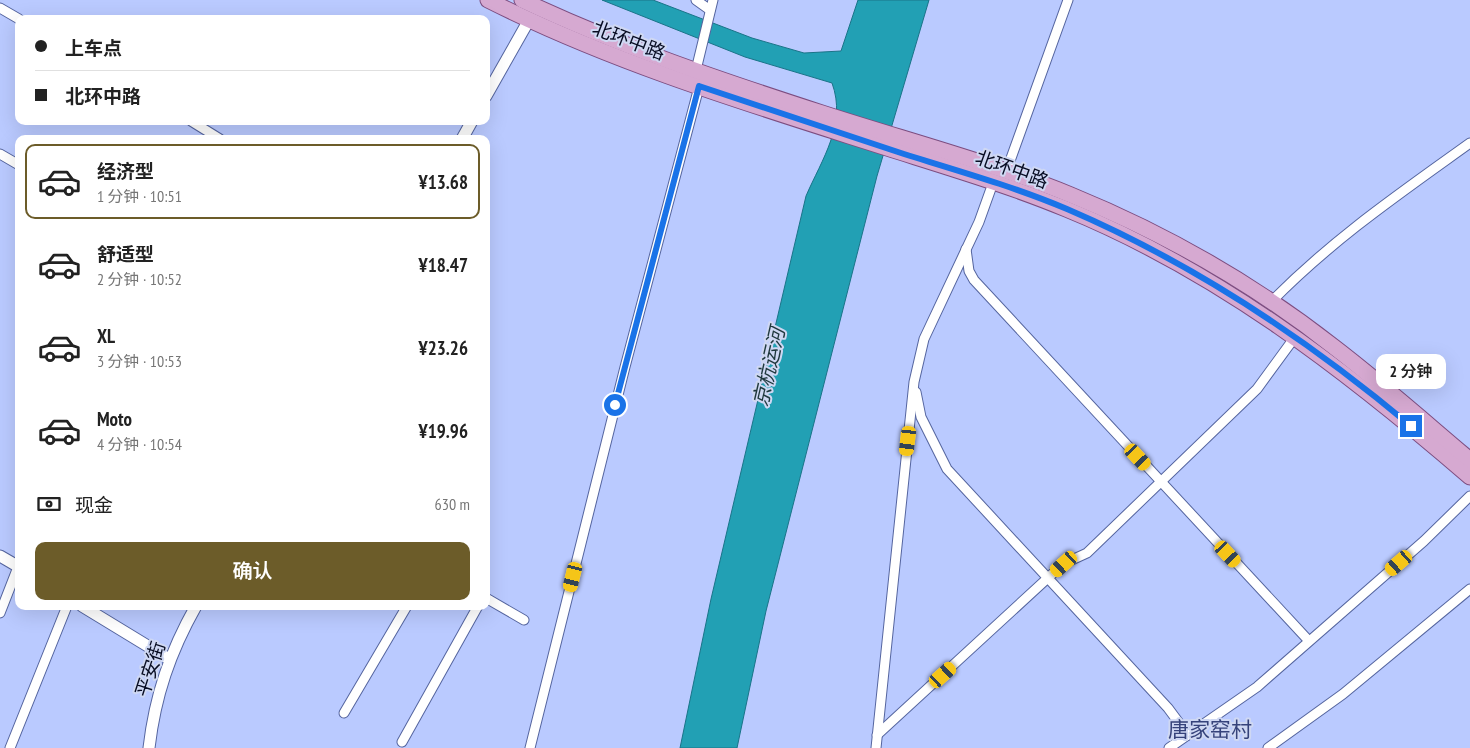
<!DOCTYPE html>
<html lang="zh">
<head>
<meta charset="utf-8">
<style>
  :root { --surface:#fff; --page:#f6f6f6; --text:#222; --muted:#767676; --line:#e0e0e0; --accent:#6c5c29 }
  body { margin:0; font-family:"PT Sans Narrow","Noto Sans SC",sans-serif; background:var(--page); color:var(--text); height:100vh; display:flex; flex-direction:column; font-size:19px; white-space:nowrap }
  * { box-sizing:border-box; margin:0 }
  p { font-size:16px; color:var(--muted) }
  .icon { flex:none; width:28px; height:28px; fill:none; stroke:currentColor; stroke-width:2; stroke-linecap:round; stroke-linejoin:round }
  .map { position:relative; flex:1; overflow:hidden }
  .panel { position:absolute; left:15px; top:135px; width:475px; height:475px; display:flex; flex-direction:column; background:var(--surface); border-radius:10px; box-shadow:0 5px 20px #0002 }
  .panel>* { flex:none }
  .top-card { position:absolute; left:15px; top:15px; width:475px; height:110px; border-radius:10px; box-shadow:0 5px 20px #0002; display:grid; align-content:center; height:110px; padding:0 20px; background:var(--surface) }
  .end { position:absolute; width:22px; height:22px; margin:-11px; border:6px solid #1a73e8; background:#fff; box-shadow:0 0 0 2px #fff }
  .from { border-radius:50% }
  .bubble { position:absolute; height:35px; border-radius:10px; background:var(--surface); box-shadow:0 5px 20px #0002; font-size:16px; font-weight:600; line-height:35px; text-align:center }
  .car { position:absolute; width:15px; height:30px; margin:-15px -8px; border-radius:6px; box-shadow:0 0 4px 1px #0007; background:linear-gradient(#f5c518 24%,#345 0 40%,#f5c518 0 76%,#345 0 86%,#f5c518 0) }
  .top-card b { display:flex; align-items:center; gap:18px; height:48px; font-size:19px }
  .top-card b+b { border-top:1px solid var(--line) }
  .top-card i { width:12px; height:12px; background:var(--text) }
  ul { padding:9px 0 0; list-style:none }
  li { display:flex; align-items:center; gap:15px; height:75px; margin:0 10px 8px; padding:0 10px; border:2px solid transparent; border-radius:10px }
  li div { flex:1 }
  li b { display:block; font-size:19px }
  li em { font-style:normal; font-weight:600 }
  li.selected { border-color:var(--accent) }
  li>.icon { width:45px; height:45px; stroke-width:1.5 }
  .pay { display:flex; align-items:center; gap:12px; height:55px; padding:0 20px; font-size:19px }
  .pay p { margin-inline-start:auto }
  .action { display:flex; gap:10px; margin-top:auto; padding:10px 20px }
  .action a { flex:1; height:58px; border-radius:10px; background:var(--accent); color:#fff; font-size:20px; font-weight:600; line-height:58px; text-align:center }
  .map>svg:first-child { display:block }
  .water { fill:#22a0b4; stroke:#1a7488 }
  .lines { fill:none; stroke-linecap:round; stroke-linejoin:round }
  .minor-casing { stroke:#55659f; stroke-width:11 }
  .tertiary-casing { stroke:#55659f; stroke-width:13 }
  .primary-casing { stroke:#7c4d80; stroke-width:17 }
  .minor { stroke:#fff; stroke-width:9 }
  .tertiary { stroke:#fff; stroke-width:11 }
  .primary { stroke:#d6a9d1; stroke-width:15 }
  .route { stroke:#1a73e8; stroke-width:6 }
  .labels { text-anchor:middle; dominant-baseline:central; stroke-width:4; stroke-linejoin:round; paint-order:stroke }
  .street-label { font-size:19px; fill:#070c22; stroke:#cfd8f3 }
  .water-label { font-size:20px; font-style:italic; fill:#1f383d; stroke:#cfd8f3 }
  .quarter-label { font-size:21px; fill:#36437b; stroke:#cfd8f3 }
</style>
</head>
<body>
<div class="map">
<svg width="1470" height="748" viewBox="0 0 1470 748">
  <rect width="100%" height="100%" fill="#bacaff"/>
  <!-- water -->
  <path class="water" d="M602,0H653L752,38L804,53L841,51L858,0H929L877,176L766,611L737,748H680L711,599L806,196C822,159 847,124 832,83L745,57Z"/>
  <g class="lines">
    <defs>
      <g id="minor">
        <polyline points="696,0 710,10"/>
        <polyline points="0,8 19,19"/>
        <polyline points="696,70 713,0"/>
        <polyline points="191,121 220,139"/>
        <polyline points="0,154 19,165"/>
        <polyline points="1006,172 1068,0"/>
        <polyline points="966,249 969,271 974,280 1309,641"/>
        <path d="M1271,302C1333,239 1399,194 1470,143"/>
        <polyline points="916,392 921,417 947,469 1168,708 1188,735"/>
        <polyline points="486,598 524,620"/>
        <polyline points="0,613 18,567"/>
        <polyline points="344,713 407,606"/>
        <polyline points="877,735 1063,564 1087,553 1257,389 1295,337"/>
        <polyline points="402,742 478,606"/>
        <polyline points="10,748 67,606"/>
        <polyline points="530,748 625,367 699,87"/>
        <polyline points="876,748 914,382 924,339 979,222 993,183"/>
        <polyline points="1169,748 1257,687 1424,541 1470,496"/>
        <polyline points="1268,748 1343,694 1470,589"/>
      </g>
      <g id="tertiary">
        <polyline points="486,96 529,20"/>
        <polyline points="462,139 472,121"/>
        <polyline points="0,556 19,567"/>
        <polyline points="82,606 169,659"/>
        <path d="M149,748C155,696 170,652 196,606"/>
      </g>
      <g id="primary">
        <path d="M488,0C615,64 752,105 887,148C947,167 1008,185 1066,209C1218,271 1347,371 1470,477"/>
        <path d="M522,0C619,46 720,80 822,113C905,140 990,162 1071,195C1164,233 1255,285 1334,347C1381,383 1425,422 1470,460"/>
      </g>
    </defs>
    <!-- minor casing -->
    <use href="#minor" class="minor-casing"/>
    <!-- tertiary casing -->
    <use href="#tertiary" class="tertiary-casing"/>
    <!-- primary casing -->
    <use href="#primary" class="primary-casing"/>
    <!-- minor -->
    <use href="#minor" class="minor"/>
    <!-- tertiary -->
    <use href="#tertiary" class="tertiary"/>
    <!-- primary -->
    <use href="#primary" class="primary"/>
  </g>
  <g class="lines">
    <!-- route -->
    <path class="route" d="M615,405L699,86C768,109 836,132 904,154C959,171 1015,187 1067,209C1193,263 1306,338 1411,426"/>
  </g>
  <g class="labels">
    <!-- street labels -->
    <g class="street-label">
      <text transform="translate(629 40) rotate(21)">北环中路</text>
      <text transform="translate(1012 169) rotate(20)">北环中路</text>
      <text transform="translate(150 669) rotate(-72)">平安街</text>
    </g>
    <!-- water labels -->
    <g class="water-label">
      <text transform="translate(769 367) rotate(-77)">京杭运河</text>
    </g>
    <!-- quarter labels -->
    <g class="quarter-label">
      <text x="1210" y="729">唐家窑村</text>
    </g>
  </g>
</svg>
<i class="end from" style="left:615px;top:405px"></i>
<i class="end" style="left:1411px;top:426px"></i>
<div class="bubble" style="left:1376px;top:354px;width:70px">2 分钟</div>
<i class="car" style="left:908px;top:441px;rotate:187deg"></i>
<i class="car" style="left:1138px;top:457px;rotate:137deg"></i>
<i class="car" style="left:1228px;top:554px;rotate:137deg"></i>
<i class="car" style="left:1399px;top:563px;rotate:229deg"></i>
<i class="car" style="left:1064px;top:564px;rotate:228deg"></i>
<i class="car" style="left:573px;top:577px;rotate:194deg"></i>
<i class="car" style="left:943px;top:675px;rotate:48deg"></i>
<div class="top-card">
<b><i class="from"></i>上车点</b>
<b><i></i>北环中路</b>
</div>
<section class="panel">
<ul>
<li class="selected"><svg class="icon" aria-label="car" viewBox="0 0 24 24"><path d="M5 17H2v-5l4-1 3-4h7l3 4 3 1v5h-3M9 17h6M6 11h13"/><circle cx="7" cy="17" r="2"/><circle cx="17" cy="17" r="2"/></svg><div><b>经济型</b><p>1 分钟 · 10:51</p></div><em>¥13.68</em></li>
<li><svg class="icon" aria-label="car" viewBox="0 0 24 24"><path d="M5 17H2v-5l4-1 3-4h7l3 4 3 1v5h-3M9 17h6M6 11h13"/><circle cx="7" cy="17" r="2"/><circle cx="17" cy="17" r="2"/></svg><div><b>舒适型</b><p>2 分钟 · 10:52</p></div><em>¥18.47</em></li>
<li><svg class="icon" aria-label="car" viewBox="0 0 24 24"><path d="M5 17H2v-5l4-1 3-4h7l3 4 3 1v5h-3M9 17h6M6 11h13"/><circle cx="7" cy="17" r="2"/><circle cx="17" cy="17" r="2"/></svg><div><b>XL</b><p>3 分钟 · 10:53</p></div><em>¥23.26</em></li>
<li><svg class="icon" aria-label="car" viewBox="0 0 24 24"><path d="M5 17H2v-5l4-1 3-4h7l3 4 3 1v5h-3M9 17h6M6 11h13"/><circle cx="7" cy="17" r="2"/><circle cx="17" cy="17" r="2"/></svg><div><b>Moto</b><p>4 分钟 · 10:54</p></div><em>¥19.96</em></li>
</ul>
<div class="pay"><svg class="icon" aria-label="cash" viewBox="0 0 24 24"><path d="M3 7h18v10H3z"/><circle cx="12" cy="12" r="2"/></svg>现金<p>630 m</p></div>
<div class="action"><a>确认</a></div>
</section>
</div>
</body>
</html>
